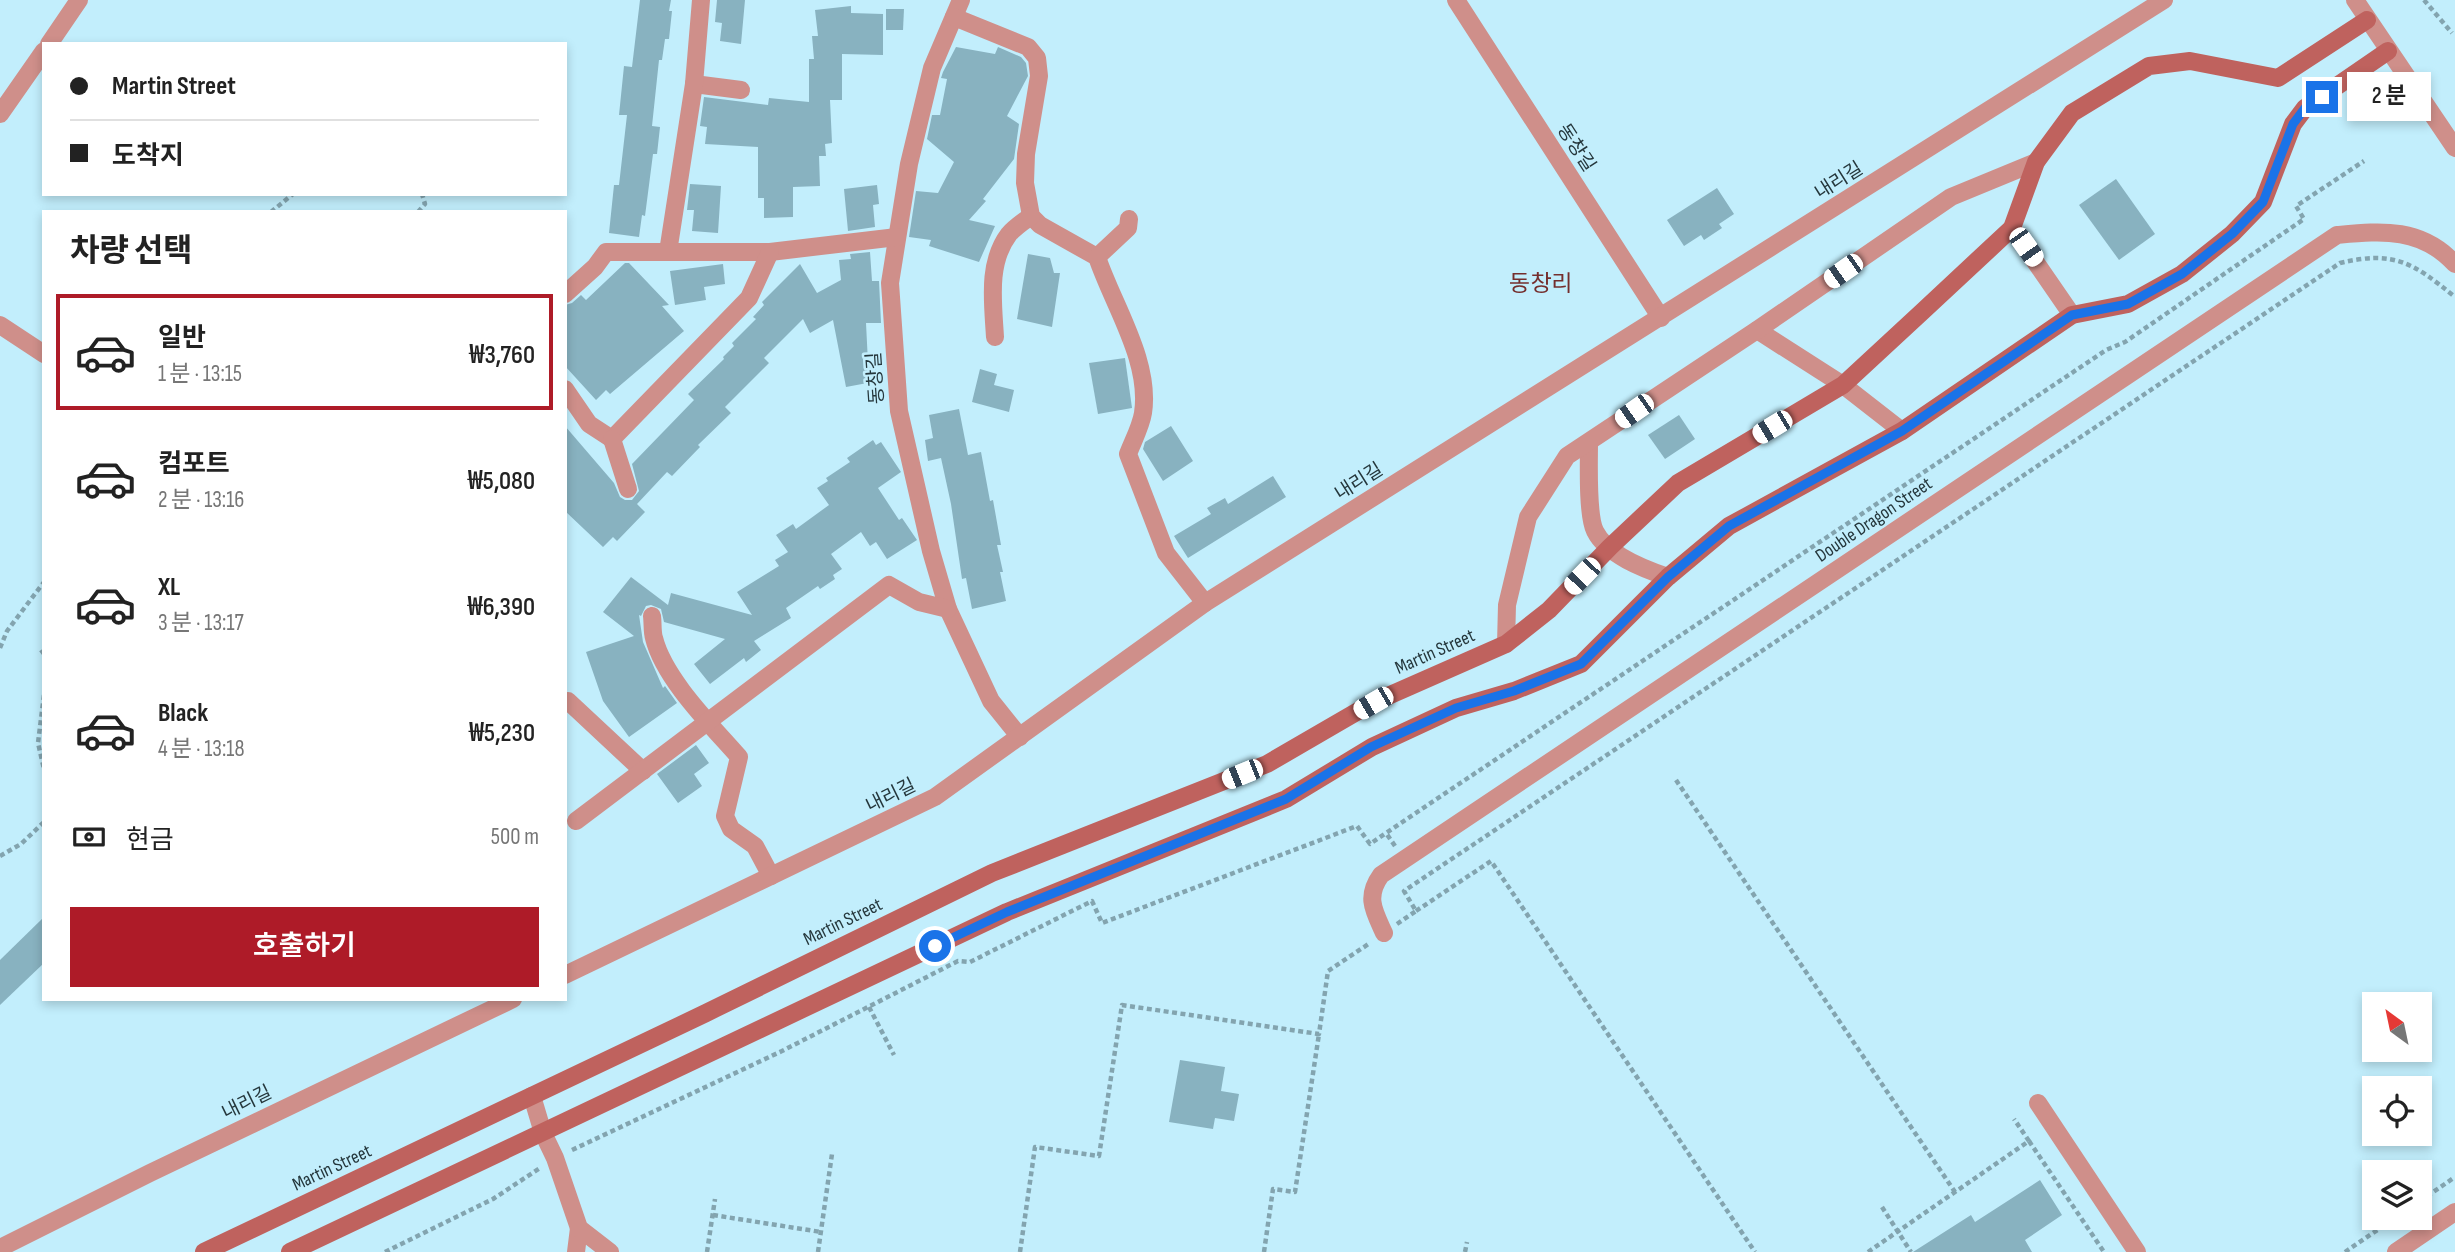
<!DOCTYPE html>
<html lang="ko">
<head>
<meta charset="utf-8">
<style>
  :root { --surface:#fff; --page:#f2f2f2; --text:#222; --muted:#767676; --line:#e0e0e0; --accent:#ae1b28 }
  body { margin:0; font-family:"Sofia Sans Condensed","Noto Sans KR",sans-serif; background:var(--page); color:var(--text); height:100vh; display:flex; flex-direction:column; font-size:26px; white-space:nowrap }
  * { box-sizing:border-box; margin:0 }
  p { font-size:23px; color:var(--muted) }
  .icon { flex:none; width:38px; height:38px; fill:none; stroke:currentColor; stroke-width:2; stroke-linecap:round; stroke-linejoin:round }
  .map { position:relative; flex:1; overflow:hidden }
  .details { position:absolute; left:42px; top:210px; width:525px; height:791px; display:flex; flex-direction:column; background:var(--surface); border-radius:0px; box-shadow:0 4px 10px #0003 }
  .details>* { flex:none }
  .hud { position:absolute; left:42px; top:42px; width:525px; height:154px; border-radius:0px; box-shadow:0 4px 10px #0003; display:grid; align-content:center; height:154px; padding:0 28px; background:var(--surface) }
  .needle { width:46px; rotate:327deg }
  .tools { position:absolute; left:2362px; top:992px; display:grid; gap:14px }
  .tools a { display:grid; place-items:center; width:70px; height:70px; border-radius:0px; background:var(--surface); box-shadow:0 4px 10px #0003; font-size:35px }
  .end { position:absolute; width:32px; height:32px; margin:-16px; border:9px solid #1a73e8; background:#fff; box-shadow:0 0 0 4px #fff }
  .from { border-radius:50% }
  .bubble { position:absolute; height:49px; border-radius:0px; background:var(--surface); box-shadow:0 4px 10px #0003; font-size:23px; font-weight:600; line-height:49px; text-align:center }
  .car { position:absolute; width:21px; height:42px; margin:-21px -10px; border-radius:9px; box-shadow:0 0 5px 2px #0007; background:linear-gradient(#fff 24%,#345 0 40%,#fff 0 76%,#345 0 86%,#fff 0) }
  .hud b { display:flex; align-items:center; gap:24px; height:66px; font-size:26px }
  .hud b+b { border-top:2px solid var(--line) }
  .hud i { width:18px; height:18px; background:var(--text) }
  ul { padding:0; list-style:none }
  li { display:flex; align-items:center; gap:21px; height:116px; margin:0 14px 10px; padding:0 14px; border:4px solid transparent; border-radius:0px }
  li div { flex:1 }
  li b { display:block; font-size:26px }
  li em { font-style:normal; font-weight:600 }
  li.on { border-color:var(--accent) }
  li>.icon { width:63px; height:63px; stroke-width:1.5 }
  h2 { padding:0 28px; font-size:32px; line-height:84px }
  .pay { display:flex; align-items:center; gap:18px; height:77px; padding:0 28px; font-size:26px }
  .pay p { margin-inline-start:auto }
  .button { display:flex; gap:14px; margin-top:auto; padding:14px 28px }
  .button a { flex:1; height:80px; border-radius:0px; background:var(--accent); color:#fff; font-size:28px; font-weight:600; line-height:80px; text-align:center }
  .map>svg:first-child { display:block }
  .building { fill:#88b2c0 }
  .lines { fill:none; stroke-linecap:round; stroke-linejoin:round }
  .path { stroke:#83a4af; stroke-width:4.5; stroke-dasharray:5 3.5; stroke-linecap:butt }
  .minor { stroke:#cf8f8a; stroke-width:18 }
  .tertiary { stroke:#cf8f8a; stroke-width:18 }
  .secondary { stroke:#bf625e; stroke-width:18 }
  .route { stroke:#1a73e8; stroke-width:9 }
  .labels { text-anchor:middle; dominant-baseline:central; stroke-width:5; stroke-linejoin:round; paint-order:stroke }
  .street-label { font-size:19px; fill:#25373c; stroke:#c2eefc }
  .quarter-label { font-size:23px; fill:#742e2d; stroke:#c2eefc }
</style>
</head>
<body>
<div class="map">
<svg width="2455" height="1252" viewBox="0 0 2455 1252">
  <rect width="100%" height="100%" fill="#c2eefc"/>
  <!-- building -->
  <g class="building">
    <polygon points="640,0 671,0 669,11 672,11 669,39 665,39 662,60 659,60 652,126 660,127 657,154 653,154 645,216 642,215 639,237 609,233 614,185 619,185 627,115 619,115 624,66 632,67"/>
    <polygon points="717,0 745,0 741,44 720,41 722,23 715,22"/>
    <polygon points="851,6 851,13 883,14 883,55 842,54 842,100 830,100 832,143 825,144 826,156 819,156 820,186 793,187 793,217 764,218 764,198 758,198 758,147 705,144 707,127 700,126 704,97 768,105 769,98 809,102 809,59 814,59 812,36 818,36 815,10"/>
    <polygon points="886,9 904,9 903,30 886,30"/>
    <polygon points="956,47 995,54 998,47 1021,57 1026,63 1028,76 1007,116 1019,124 1014,159 983,199 986,201 969,220 995,226 979,262 929,246 931,240 909,237 916,191 938,193 954,162 927,139 932,115 940,115 947,79 941,78 943,72"/>
    <polygon points="2116,179 2155,234 2119,260 2079,205"/>
    <polygon points="690,184 721,186 718,233 692,231 694,210 687,210"/>
    <polygon points="877,185 879,204 873,205 875,227 848,231 844,189"/>
    <polygon points="1717,188 1734,214 1719,224 1722,228 1704,240 1701,235 1684,246 1667,220"/>
    <polygon points="870,252 872,281 879,281 881,323 866,323 868,363 874,361 878,381 846,387 833,320 810,333 803,319 764,358 769,363 725,407 731,413 698,445 700,447 672,476 667,472 637,504 645,512 617,541 613,537 603,547 565,511 565,426 614,483 620,497 625,500 632,500 639,491 632,464 694,400 688,394 724,359 723,357 734,346 732,343 756,319 753,317 764,305 762,302 800,264 817,293 841,280 839,260 851,259 850,254"/>
    <polygon points="1028,254 1050,258 1054,273 1060,273 1052,327 1017,319"/>
    <polygon points="625,263 629,263 669,305 662,306 684,331 610,394 606,390 596,400 565,366 565,305 572,303 581,295 586,300"/>
    <polygon points="723,264 725,284 704,287 706,300 675,305 670,271"/>
    <polygon points="1125,358 1132,408 1098,414 1089,363"/>
    <polygon points="980,369 997,374 994,385 1014,390 1009,412 972,402"/>
    <polygon points="959,409 968,455 981,452 990,501 993,500 1001,545 997,545 1003,572 1000,572 1006,601 972,609 966,578 962,579 951,504 941,458 928,461 925,440 933,438 929,415"/>
    <polygon points="1679,415 1695,439 1665,459 1648,435"/>
    <polygon points="1171,426 1193,461 1163,481 1143,449 1145,442"/>
    <polygon points="873,440 876,445 881,442 901,472 878,488 899,520 902,518 917,540 887,559 876,542 870,546 861,532 831,554 842,569 833,575 835,579 820,589 818,586 786,608 791,618 754,641 761,650 746,662 744,658 710,684 694,664 725,639 664,622 661,609 651,605 646,606 641,616 639,615 643,642 663,688 665,686 677,703 629,737 603,701 586,652 634,636 603,612 631,577 668,605 671,593 752,615 737,592 779,566 775,560 788,552 776,535 793,524 796,529 829,505 817,488 828,481 826,478 850,462 847,458"/>
    <polygon points="1273,476 1286,497 1188,558 1174,536 1211,514 1207,508 1225,498 1228,504"/>
    <polygon points="696,745 709,763 694,774 702,786 678,803 657,774"/>
    <polygon points="44,917 44,963 0,1005 0,960"/>
    <polygon points="1180,1060 1225,1067 1221,1091 1239,1094 1234,1121 1215,1118 1213,1129 1169,1122"/>
    <polygon points="2040,1180 2062,1215 2025,1240 2032,1252 1913,1252 1971,1215 1975,1222"/>
  </g>
  <g class="lines">
    <!-- path -->
    <g class="path">
      <polyline points="2424,0 2452,33"/>
      <polyline points="271,212 293,194"/>
      <polyline points="418,212 425,204 422,194"/>
      <polyline points="0,648 7,631 44,582"/>
      <polyline points="41,650 44,654"/>
      <polyline points="44,695 38,743 44,769"/>
      <polyline points="1676,780 1955,1192"/>
      <polyline points="1395,846 1386,833 2106,350 2125,342 2304,219 2296,206 2364,161"/>
      <polyline points="0,856 21,844 44,822"/>
      <polyline points="1416,911 1491,861 1755,1252"/>
      <path d="M1397,924L1416,911L1404,891L2340,263C2395,250 2413,263 2455,297"/>
      <polyline points="869,1007 894,1055"/>
      <polyline points="2029,1141 2104,1252"/>
      <polyline points="572,1150 782,1051 958,961 970,962 1092,901 1102,923 1357,826 1370,844 1386,833"/>
      <polyline points="2420,1201 2455,1177"/>
      <polyline points="1882,1207 1911,1252"/>
      <polyline points="713,1215 821,1232"/>
      <polyline points="385,1252 493,1199 540,1168"/>
      <polyline points="707,1252 715,1199"/>
      <polyline points="818,1252 832,1154"/>
      <polyline points="1020,1252 1035,1147 1099,1156 1122,1005 1319,1034 1328,971 1370,943"/>
      <polyline points="1264,1252 1273,1189 1295,1192 1319,1034"/>
      <polyline points="1465,1252 1467,1242"/>
      <polyline points="1868,1252 2029,1141 2014,1119"/>
      <polyline points="2345,1252 2395,1218"/>
    </g>
    <!-- minor -->
    <g class="minor">
      <polyline points="961,0 932,68 909,164 890,283 899,411 931,551 948,609 991,701 1020,737"/>
      <polyline points="1456,0 1661,318"/>
      <path d="M954,17L1028,47L1037,58L1039,76L1026,154L1025,183L1031,216L1040,225L1097,257C1113,305 1151,361 1143,413C1141,426 1133,441 1128,454L1166,553L1205,603"/>
      <polyline points="49,44 79,0"/>
      <polyline points="694,84 741,90"/>
      <polyline points="0,114 44,51"/>
      <polyline points="2012,228 2072,315"/>
      <polyline points="668,252 694,84 701,0"/>
      <polyline points="1097,257 1128,228 1129,219"/>
      <polyline points="565,294 595,267 606,252 770,252 897,237"/>
      <polyline points="0,325 44,354"/>
      <polyline points="1757,330 1843,385 1902,431"/>
      <path d="M995,337C993,302 987,263 1009,234C1015,227 1024,221 1031,216"/>
      <polyline points="565,389 589,424 612,439 749,298 770,252"/>
      <polyline points="612,439 628,489"/>
      <path d="M1589,443C1589,462 1587,515 1595,531C1607,555 1644,569 1668,577"/>
      <path d="M652,616C653,623 652,632 654,638C664,679 712,726 739,757L725,816L731,829L755,846L771,876"/>
      <polyline points="1506,644 1507,605 1528,517 1567,456 1757,330 1951,197 2036,162"/>
      <polyline points="568,701 643,771"/>
      <polyline points="576,821 889,585 919,602 948,609"/>
      <polyline points="565,975 935,797 1205,603 2164,0"/>
      <polyline points="2038,1103 2137,1252"/>
      <polyline points="0,1248 150,1173 513,999"/>
      <polyline points="576,1252 579,1228"/>
    </g>
    <!-- tertiary -->
    <g class="tertiary">
      <polyline points="2355,0 2455,148"/>
      <path d="M1384,933C1374,911 1365,897 1381,875L2337,235C2382,231 2421,227 2455,264"/>
      <polyline points="532,1096 543,1133 555,1158 579,1228 610,1252"/>
      <polyline points="2396,1252 2455,1212"/>
    </g>
    <!-- secondary -->
    <g class="secondary">
      <polyline points="204,1252 706,1013 992,873 1267,764 1372,703 1506,644 1549,610 1610,547 1678,483 1843,385 1923,311 2012,228 2036,162 2072,113 2149,66 2190,61 2278,78 2367,20"/>
      <polyline points="290,1252 1007,912 1286,799 1372,747 1456,708 1514,691 1581,664 1668,577 1729,526 1902,431 2072,315 2128,304 2182,274 2232,234 2263,202 2293,124 2305,108 2388,51"/>
    </g>
  </g>
  <g class="lines">
    <!-- route -->
    <polyline class="route" points="935,946 1007,912 1286,799 1371,747 1456,708 1514,691 1581,664 1668,577 1729,526 1902,431 2072,315 2128,304 2182,274 2232,234 2263,202 2293,124 2305,108 2322,97"/>
  </g>
  <g class="labels">
    <!-- street labels -->
    <g class="street-label">
      <text transform="translate(1576 148) rotate(57)">동창길</text>
      <text transform="translate(1839 181) rotate(-32)">내리길</text>
      <text transform="translate(876 378) rotate(-94)">동창길</text>
      <text transform="translate(1359 482) rotate(-32)">내리길</text>
      <text transform="translate(1874 520) rotate(-34)">Double Dragon Street</text>
      <text transform="translate(1435 652) rotate(-24)">Martin Street</text>
      <text transform="translate(891 796) rotate(-26)">내리길</text>
      <text transform="translate(843 922) rotate(-26)">Martin Street</text>
      <text transform="translate(247 1103) rotate(-26)">내리길</text>
      <text transform="translate(332 1168) rotate(-25)">Martin Street</text>
    </g>
    <!-- quarter labels -->
    <g class="quarter-label">
      <text x="1541" y="284">동창리</text>
    </g>
  </g>
</svg>
<div class="tools">
<a><svg class="needle" viewBox="-14 -14 28 28"><path d="M0-13l5 13h-10z" fill="#e53935"/><path d="M0 13l5-13h-10z" fill="#767676"/></svg></a>
<a><svg class="icon" aria-label="locate" viewBox="0 0 24 24"><circle cx="12" cy="12" r="6"/><path d="M12 2v4M12 18v4M2 12h4M18 12h4"/></svg></a>
<a><svg class="icon" aria-label="layers" viewBox="0 0 24 24"><path d="M12 4l9 5-9 5-9-5zM3 14l9 5 9-5"/></svg></a>
</div>
<i class="end from" style="left:935px;top:946px"></i>
<i class="end" style="left:2322px;top:97px"></i>
<div class="bubble" style="left:2347px;top:72px;width:84px">2 분</div>
<i class="car" style="left:2026px;top:247px;rotate:145deg"></i>
<i class="car" style="left:1843px;top:271px;rotate:235deg"></i>
<i class="car" style="left:1634px;top:411px;rotate:235deg"></i>
<i class="car" style="left:1772px;top:427px;rotate:239deg"></i>
<i class="car" style="left:1582px;top:576px;rotate:224deg"></i>
<i class="car" style="left:1373px;top:703px;rotate:240deg"></i>
<i class="car" style="left:1242px;top:774px;rotate:248deg"></i>
<div class="hud">
<b><i class="from"></i>Martin Street</b>
<b><i></i>도착지</b>
</div>
<section class="details">
<h2>차량 선택</h2>
<ul>
<li class="on"><svg class="icon" aria-label="car" viewBox="0 0 24 24"><path d="M5 17H2v-5l4-1 3-4h7l3 4 3 1v5h-3M9 17h6M6 11h13"/><circle cx="7" cy="17" r="2"/><circle cx="17" cy="17" r="2"/></svg><div><b>일반</b><p>1 분 · 13:15</p></div><em>₩3,760</em></li>
<li><svg class="icon" aria-label="car" viewBox="0 0 24 24"><path d="M5 17H2v-5l4-1 3-4h7l3 4 3 1v5h-3M9 17h6M6 11h13"/><circle cx="7" cy="17" r="2"/><circle cx="17" cy="17" r="2"/></svg><div><b>컴포트</b><p>2 분 · 13:16</p></div><em>₩5,080</em></li>
<li><svg class="icon" aria-label="car" viewBox="0 0 24 24"><path d="M5 17H2v-5l4-1 3-4h7l3 4 3 1v5h-3M9 17h6M6 11h13"/><circle cx="7" cy="17" r="2"/><circle cx="17" cy="17" r="2"/></svg><div><b>XL</b><p>3 분 · 13:17</p></div><em>₩6,390</em></li>
<li><svg class="icon" aria-label="car" viewBox="0 0 24 24"><path d="M5 17H2v-5l4-1 3-4h7l3 4 3 1v5h-3M9 17h6M6 11h13"/><circle cx="7" cy="17" r="2"/><circle cx="17" cy="17" r="2"/></svg><div><b>Black</b><p>4 분 · 13:18</p></div><em>₩5,230</em></li>
</ul>
<div class="pay"><svg class="icon" aria-label="cash" viewBox="0 0 24 24"><path d="M3 7h18v10H3z"/><circle cx="12" cy="12" r="2"/></svg>현금<p>500 m</p></div>
<div class="button"><a>호출하기</a></div>
</section>
</div>
</body>
</html>
